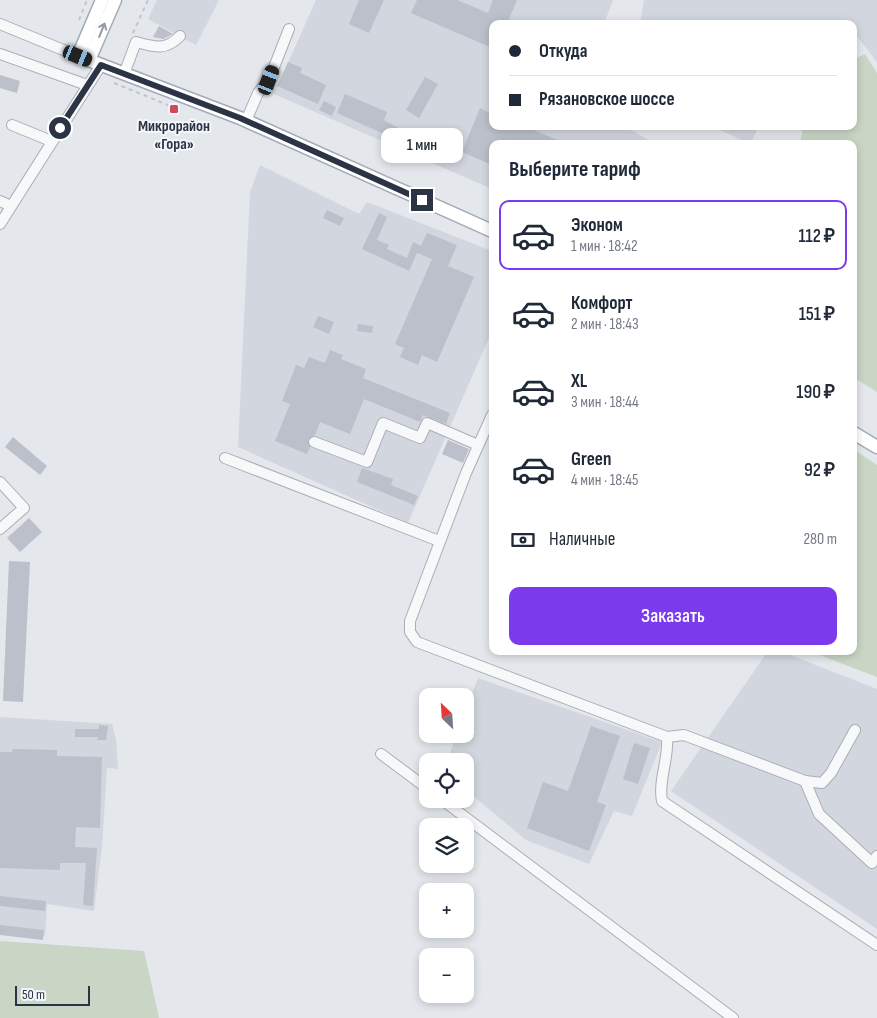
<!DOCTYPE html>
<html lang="ru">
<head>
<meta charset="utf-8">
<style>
  :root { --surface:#fff; --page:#f2f2f3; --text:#1f2937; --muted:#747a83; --line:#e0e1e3; --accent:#7c3aed }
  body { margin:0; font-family:"Sofia Sans Condensed",sans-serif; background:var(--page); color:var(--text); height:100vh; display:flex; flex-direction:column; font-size:19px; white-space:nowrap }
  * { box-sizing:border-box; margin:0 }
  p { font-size:16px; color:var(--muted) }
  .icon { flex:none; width:28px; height:28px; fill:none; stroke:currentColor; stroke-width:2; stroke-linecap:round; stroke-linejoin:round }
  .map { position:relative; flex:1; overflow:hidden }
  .details { position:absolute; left:489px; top:140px; width:368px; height:515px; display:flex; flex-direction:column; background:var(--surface); border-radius:10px; box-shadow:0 2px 8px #0003 }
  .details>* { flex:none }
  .banner { position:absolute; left:489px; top:20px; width:368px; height:110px; border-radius:10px; box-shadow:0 2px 8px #0003; display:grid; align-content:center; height:110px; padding:0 20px; background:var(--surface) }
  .needle { width:32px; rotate:335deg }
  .fabs { position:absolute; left:419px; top:688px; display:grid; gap:10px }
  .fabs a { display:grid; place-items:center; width:55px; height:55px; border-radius:10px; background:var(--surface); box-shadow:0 2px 8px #0003; font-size:25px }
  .scale { position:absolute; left:15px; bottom:12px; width:75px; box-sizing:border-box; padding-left:5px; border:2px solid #2b3445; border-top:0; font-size:14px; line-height:18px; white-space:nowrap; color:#2b3445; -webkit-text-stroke:4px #f4f6f9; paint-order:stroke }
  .end { position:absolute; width:22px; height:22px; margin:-11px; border:6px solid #2b3445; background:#fff; box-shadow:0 0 0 2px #fff }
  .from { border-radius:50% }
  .bubble { position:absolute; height:35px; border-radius:10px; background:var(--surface); box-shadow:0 2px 8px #0003; font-size:16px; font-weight:600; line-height:35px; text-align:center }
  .car { position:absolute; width:15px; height:30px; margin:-15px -8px; border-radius:6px; box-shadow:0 0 4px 1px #0007; background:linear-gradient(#222 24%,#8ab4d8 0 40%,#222 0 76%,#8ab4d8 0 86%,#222 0) }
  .banner b { display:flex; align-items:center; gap:18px; height:48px; font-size:19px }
  .banner b+b { border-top:1px solid var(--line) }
  .banner i { width:12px; height:12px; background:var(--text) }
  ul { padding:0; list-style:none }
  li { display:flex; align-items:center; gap:15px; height:70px; margin:0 10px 8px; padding:0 10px; border:2px solid transparent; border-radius:10px }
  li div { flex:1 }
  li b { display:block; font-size:19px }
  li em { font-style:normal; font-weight:600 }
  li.active { border-color:var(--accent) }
  li>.icon { width:45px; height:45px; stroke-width:1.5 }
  h2 { padding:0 20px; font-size:22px; line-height:60px }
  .pay { display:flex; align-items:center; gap:12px; height:55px; padding:0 20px; font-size:19px }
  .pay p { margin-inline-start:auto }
  .button { display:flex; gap:10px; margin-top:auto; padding:10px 20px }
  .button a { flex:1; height:58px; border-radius:10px; background:var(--accent); color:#fff; font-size:20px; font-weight:600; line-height:58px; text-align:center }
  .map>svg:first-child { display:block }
  .built { fill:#d2d6de }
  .green { fill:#c9d6c5 }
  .building { fill:#bbc0ca }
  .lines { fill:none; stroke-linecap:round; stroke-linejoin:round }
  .minor-casing { stroke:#a9aeb7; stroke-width:12 }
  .major-casing { stroke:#a3abb8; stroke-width:15 }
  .path { stroke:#c2c5cb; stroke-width:2; stroke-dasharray:4 4; stroke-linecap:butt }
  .minor { stroke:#f7f8fa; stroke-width:10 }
  .major { stroke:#fff; stroke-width:12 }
  .oneway { stroke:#959aa2 }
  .route { stroke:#2b3445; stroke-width:6 }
  .poi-dot { fill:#d1495b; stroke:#f4f6f9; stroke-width:2 }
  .labels { text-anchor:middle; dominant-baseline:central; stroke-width:4; stroke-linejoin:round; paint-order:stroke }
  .poi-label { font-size:16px; font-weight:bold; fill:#2b3445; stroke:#f4f6f9 }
</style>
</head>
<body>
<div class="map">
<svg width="877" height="1018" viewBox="0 0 877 1018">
  <rect width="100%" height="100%" fill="#e4e7ec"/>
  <!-- built -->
  <g class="built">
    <polygon points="157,0 219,0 196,45 148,19"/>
    <polygon points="316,0 613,0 604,24 492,24 492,126 624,126 656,144 492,144 492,189 274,94"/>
    <polygon points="644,0 877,0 877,62 853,31 852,24 640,24"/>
    <polygon points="712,126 759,126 750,144"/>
    <polygon points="260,165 359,214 367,202 492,251 492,331 408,523 238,447 250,192"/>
    <polygon points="768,651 780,651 877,689 877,929 671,791"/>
    <polygon points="478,678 662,742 632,816 614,811 589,864 526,840 465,789 465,761 447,761 457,734 465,734 465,712"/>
    <polygon points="0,717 112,724 116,739 118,769 107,768 102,847 94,911 47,904 45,936 0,933"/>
  </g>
  <!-- green -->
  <g class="green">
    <polygon points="865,54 877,73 877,392 853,377 852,144 800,144 803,126 852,126 853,60"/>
    <polygon points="853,449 877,465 877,677 809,651 852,651"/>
    <polygon points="0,941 144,951 159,1018 0,1018"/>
  </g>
  <!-- building -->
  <g class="building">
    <polygon points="359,0 384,0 369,33 349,24"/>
    <polygon points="417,0 457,0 488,13 493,0 517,0 507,24 492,24 492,48 411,13"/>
    <polygon points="159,26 173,34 163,39 153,37"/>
    <polygon points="288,62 302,68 300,73 326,85 318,104 277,86"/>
    <polygon points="0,75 20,81 17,93 0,88"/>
    <polygon points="425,77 438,84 419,118 406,110"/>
    <polygon points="345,94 387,112 384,120 398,128 390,143 381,138 384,134 337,113"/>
    <polygon points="324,101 336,107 332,116 319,110"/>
    <polygon points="480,108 492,114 492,126 524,126 567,144 492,144 492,165 462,152"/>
    <polygon points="327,210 344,218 340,226 323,218"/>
    <polygon points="379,213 387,217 377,240 389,245 387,249 407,258 413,242 421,246 427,233 457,245 448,266 474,277 437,362 422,355 418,365 400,357 404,348 395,344 432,259 417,253 409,271 362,249"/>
    <polygon points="318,316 334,322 329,334 313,327"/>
    <polygon points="358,324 373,326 372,333 357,331"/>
    <polygon points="330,350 343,355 341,359 366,369 363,378 450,413 446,424 423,415 420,422 364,399 350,434 320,422 315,435 308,439 310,447 307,454 275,441 290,404 282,401 296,365 304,368 309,357 325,363"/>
    <polygon points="13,437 47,466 40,475 5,447"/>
    <polygon points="448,440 469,449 463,463 442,454"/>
    <polygon points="362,468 393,479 391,485 418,496 414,505 357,482"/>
    <polygon points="29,518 42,532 20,552 7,538"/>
    <polygon points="9,561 30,562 23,702 3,701"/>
    <polygon points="99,725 108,726 106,740 97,740 98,737 75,737 75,729 99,729"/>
    <polygon points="591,726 620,736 597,802 606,805 589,851 527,828 543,782 568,791"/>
    <polygon points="634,743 650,748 638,784 623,779"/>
    <polygon points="13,749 57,750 57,756 102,757 100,828 76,827 75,847 97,848 93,906 83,905 86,863 60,863 60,870 0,868 0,752 12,752"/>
    <polygon points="0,896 46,901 45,911 0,906"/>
    <polygon points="0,925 44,930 43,940 0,935"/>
  </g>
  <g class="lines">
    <defs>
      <g id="minor">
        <polyline points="0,24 78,56"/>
        <polyline points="0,54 87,85"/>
        <path d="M124,74L136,42C154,47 166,51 180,36"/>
        <polyline points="246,121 258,93 269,80 289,29"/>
        <polyline points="12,125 51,141"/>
        <polyline points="0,201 11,206"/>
        <polyline points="0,224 101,65"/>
        <path d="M492,415L466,473L410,621V632L417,642L667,737C669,759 658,780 662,801L877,945"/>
        <polyline points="314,442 367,462 383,423 420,438 427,423 478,445"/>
        <polyline points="225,458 439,541"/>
        <polyline points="0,482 24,508 0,529"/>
        <polyline points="667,737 684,735 805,781 822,783 831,773 855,730"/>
        <polyline points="381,754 428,789"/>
        <polyline points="805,781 819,814 872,863 877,856"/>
        <polyline points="441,799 733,1018"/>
      </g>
      <g id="major">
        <polyline points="102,0 78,56 240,118 492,231"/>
        <polyline points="89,60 115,0"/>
        <polyline points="852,432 877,447"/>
      </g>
    </defs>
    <!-- minor casing -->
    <use href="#minor" class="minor-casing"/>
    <!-- major casing -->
    <use href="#major" class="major-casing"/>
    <!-- path -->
    <g class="path">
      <polyline points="79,20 87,0"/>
      <polyline points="133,33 148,0"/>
      <polyline points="114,83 178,109"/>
    </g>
    <!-- minor -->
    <use href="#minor" class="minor"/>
    <!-- major -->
    <use href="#major" class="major"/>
  </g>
  <!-- one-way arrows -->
  <defs><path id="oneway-shaft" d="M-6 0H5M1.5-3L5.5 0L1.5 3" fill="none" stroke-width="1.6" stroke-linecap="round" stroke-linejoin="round" transform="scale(1.25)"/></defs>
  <use class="oneway" href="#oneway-shaft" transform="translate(102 30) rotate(-68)"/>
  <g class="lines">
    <!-- route -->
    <polyline class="route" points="60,128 101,65 240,118 422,200"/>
  </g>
  <!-- markers -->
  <rect class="poi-dot" x="169" y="104" width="10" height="10" rx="2.5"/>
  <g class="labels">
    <!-- poi labels -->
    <g class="poi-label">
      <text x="174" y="126">Микрорайон<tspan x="174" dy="18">«Гора»</tspan></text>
    </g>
  </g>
</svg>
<div class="fabs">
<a><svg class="needle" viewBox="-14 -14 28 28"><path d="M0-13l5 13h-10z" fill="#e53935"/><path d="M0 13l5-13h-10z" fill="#747a83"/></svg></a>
<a><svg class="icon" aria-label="locate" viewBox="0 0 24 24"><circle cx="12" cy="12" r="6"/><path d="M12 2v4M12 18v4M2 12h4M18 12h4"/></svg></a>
<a><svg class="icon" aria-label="layers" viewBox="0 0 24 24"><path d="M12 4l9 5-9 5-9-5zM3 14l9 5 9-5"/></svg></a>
<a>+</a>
<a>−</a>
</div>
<div class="scale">50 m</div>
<i class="end from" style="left:60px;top:128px"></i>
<i class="end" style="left:422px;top:200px"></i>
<div class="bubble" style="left:381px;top:128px;width:82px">1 мин</div>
<i class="car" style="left:78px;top:56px;rotate:112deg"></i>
<i class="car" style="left:269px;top:80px;rotate:21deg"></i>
<div class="banner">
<b><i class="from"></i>Откуда</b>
<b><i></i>Рязановское шоссе</b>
</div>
<section class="details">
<h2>Выберите тариф</h2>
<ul>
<li class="active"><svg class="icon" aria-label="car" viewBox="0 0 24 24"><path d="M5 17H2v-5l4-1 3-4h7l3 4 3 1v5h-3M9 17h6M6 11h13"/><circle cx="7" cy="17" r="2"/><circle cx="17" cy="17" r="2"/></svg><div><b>Эконом</b><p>1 мин · 18:42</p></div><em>112 ₽</em></li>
<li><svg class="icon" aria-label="car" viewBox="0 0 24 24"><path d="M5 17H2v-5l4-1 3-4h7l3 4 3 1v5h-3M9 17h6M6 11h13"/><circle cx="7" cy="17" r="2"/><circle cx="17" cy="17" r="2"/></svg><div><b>Комфорт</b><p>2 мин · 18:43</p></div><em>151 ₽</em></li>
<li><svg class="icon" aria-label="car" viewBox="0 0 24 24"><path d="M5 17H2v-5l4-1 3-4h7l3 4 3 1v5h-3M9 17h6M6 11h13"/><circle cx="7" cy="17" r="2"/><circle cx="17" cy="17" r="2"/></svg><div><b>XL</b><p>3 мин · 18:44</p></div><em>190 ₽</em></li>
<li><svg class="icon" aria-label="car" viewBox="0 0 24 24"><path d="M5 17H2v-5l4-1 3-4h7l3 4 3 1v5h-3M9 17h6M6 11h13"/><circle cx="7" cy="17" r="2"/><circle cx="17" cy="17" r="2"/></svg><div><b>Green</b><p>4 мин · 18:45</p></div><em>92 ₽</em></li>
</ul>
<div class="pay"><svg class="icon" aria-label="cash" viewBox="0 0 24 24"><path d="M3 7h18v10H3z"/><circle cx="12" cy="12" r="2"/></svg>Наличные<p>280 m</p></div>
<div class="button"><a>Заказать</a></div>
</section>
</div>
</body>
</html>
